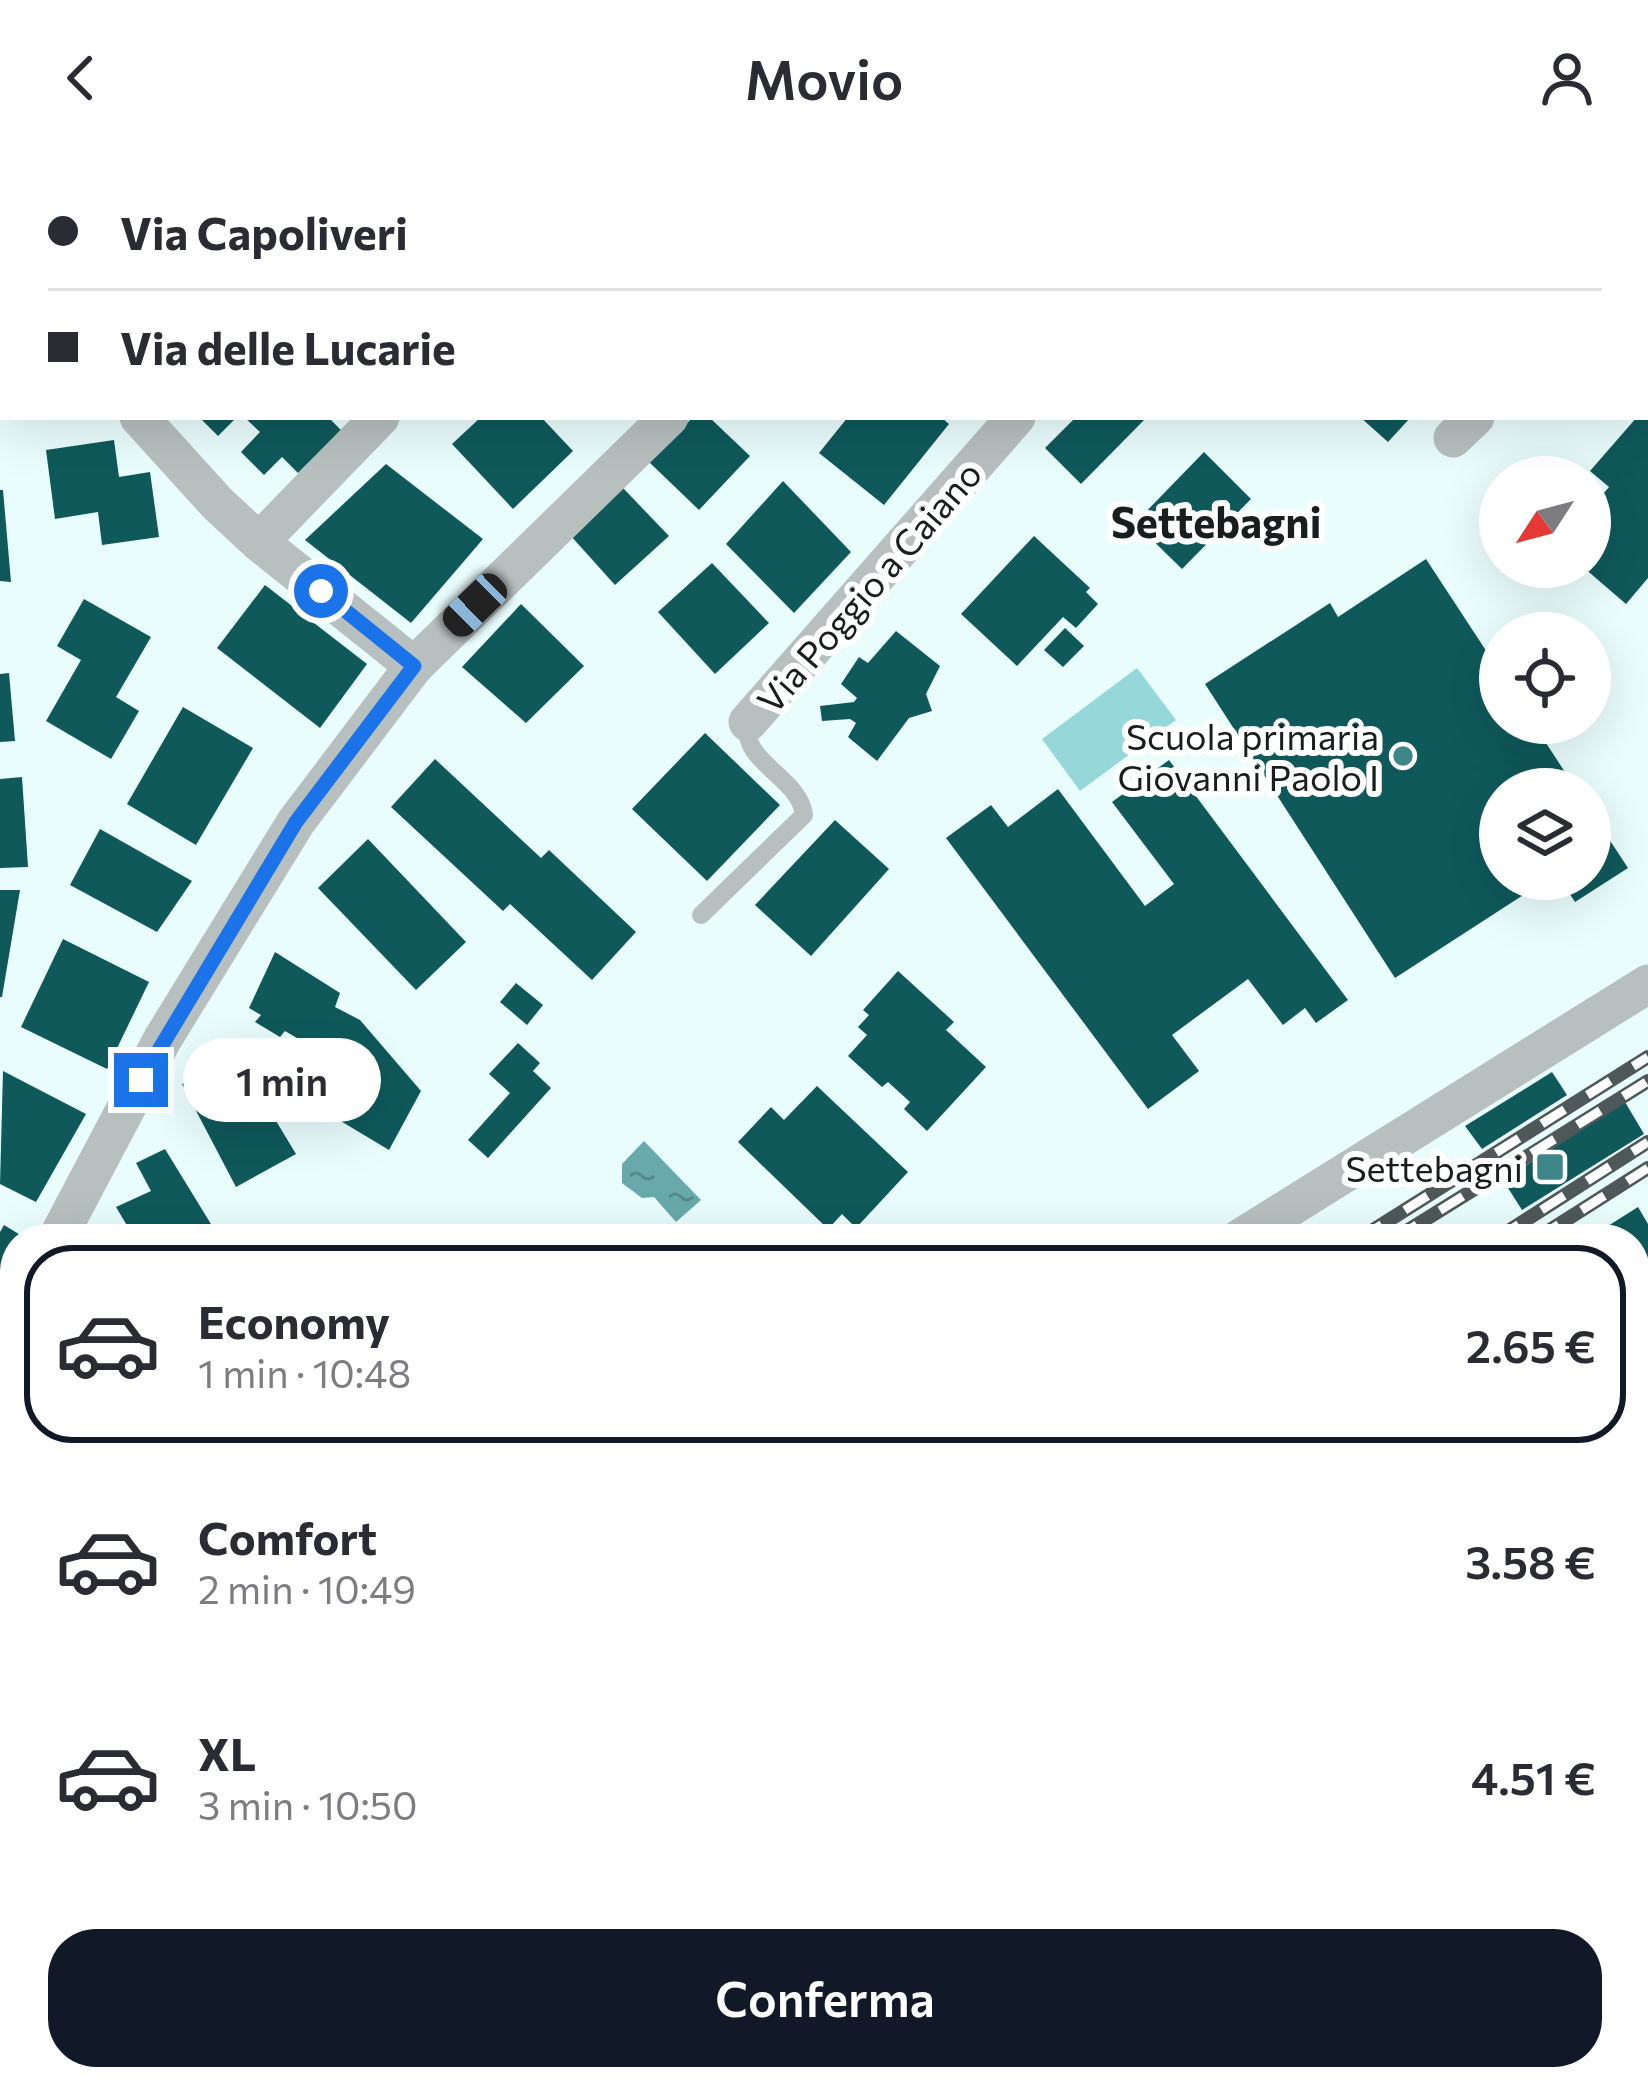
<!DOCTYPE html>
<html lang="it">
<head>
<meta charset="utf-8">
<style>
  :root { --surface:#fff; --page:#f2f2f3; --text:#2b2b33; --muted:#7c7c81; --line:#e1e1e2; --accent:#111827 }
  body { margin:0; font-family:Commissioner,sans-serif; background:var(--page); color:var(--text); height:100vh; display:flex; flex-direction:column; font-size:45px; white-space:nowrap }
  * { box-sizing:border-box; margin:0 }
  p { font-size:39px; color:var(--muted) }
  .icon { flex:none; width:66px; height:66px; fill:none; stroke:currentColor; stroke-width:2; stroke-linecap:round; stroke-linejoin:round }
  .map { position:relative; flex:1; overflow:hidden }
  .details { position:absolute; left:0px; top:1068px; width:1650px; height:867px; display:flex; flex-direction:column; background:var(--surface); border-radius:48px 48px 0 0; box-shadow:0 12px 48px #0002 }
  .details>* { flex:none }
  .top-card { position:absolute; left:0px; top:0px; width:1650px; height:264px; box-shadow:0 12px 48px #0002; display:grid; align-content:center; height:264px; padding:0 48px; background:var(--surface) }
  .needle { width:78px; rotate:234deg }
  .buttons { position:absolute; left:1479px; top:300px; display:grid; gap:24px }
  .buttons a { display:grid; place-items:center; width:132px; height:132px; border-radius:50%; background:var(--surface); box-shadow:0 12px 48px #0002; font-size:60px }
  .end { position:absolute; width:54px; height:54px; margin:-27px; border:15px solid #1a73e8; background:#fff; box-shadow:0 0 0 6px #fff }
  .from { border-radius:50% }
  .bubble { position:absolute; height:84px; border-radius:42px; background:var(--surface); box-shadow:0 12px 48px #0002; font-size:39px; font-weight:600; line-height:84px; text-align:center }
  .car { position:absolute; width:36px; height:72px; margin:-36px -18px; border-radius:15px; box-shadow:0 0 9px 3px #0007; background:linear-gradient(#222 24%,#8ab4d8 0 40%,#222 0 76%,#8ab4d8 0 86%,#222 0) }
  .top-card b { display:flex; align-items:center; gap:42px; height:114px; font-size:45px }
  .top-card b+b { border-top:3px solid var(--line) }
  .top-card i { width:30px; height:30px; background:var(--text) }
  ul { padding:21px 0 0; list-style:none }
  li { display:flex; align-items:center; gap:36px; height:198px; margin:0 24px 18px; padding:0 24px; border:6px solid transparent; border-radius:48px }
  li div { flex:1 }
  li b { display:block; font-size:45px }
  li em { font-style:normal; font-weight:600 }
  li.active { border-color:var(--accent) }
  li>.icon { width:108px; height:108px; stroke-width:1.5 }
  .cta { display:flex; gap:24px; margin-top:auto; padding:24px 48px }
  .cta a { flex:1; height:138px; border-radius:48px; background:var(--accent); color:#fff; font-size:48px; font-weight:600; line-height:138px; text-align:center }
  header { display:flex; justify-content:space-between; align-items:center; height:156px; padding:0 48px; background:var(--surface); font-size:54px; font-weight:600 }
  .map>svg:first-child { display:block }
  .green { fill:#96d8da }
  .water { fill:url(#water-ripples) }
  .building { fill:#0f595b }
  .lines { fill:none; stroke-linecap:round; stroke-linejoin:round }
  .service { stroke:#b7bfbf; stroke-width:18 }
  .minor { stroke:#b7bfbf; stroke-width:39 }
  .tertiary { stroke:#b7bfbf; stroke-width:48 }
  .rail-casing { stroke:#4f5858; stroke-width:14 }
  .rail { stroke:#fff; stroke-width:9; stroke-dasharray:27; stroke-linecap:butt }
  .route { stroke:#1a73e8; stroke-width:15 }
  .poi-dot { fill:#3e8688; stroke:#fff; stroke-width:4.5 }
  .labels { text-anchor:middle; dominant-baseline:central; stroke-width:12; stroke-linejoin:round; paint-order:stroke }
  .street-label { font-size:36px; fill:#181e1e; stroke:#fff }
  .poi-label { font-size:36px; fill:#181e1e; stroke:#fff; text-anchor:end }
  .quarter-label { font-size:42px; font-weight:bold; fill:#181e1e; stroke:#fff }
</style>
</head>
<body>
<header><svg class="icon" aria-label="back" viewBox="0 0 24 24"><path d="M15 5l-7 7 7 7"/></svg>Movio<svg class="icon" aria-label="person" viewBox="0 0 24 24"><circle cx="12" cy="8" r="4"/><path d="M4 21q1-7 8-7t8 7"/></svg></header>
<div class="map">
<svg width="1648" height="1933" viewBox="0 0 1648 1933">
  <defs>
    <pattern id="water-ripples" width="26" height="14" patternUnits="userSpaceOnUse" patternTransform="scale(3)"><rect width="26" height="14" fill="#68a9ab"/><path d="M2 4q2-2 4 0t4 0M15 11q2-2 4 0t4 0" fill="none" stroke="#55898b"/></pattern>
  </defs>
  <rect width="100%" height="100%" fill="#eafdfd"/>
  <!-- green -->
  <polygon class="green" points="1137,512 1176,564 1080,635 1042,583"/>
  <!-- water -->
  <polygon class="water" points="644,985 701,1044 676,1066 654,1041 642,1042 622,1027 622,1008"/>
  <!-- building -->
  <g class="building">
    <polygon points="199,261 237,261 218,280"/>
    <polygon points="244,261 328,261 341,274 298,317 282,301 264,319 241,296 260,276"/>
    <polygon points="481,261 541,261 573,295 513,353 452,288"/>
    <polygon points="693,261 709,261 750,300 699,354 649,306"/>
    <polygon points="848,261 941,261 949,268 884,349 819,297"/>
    <polygon points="1076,261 1147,261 1081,328 1045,292"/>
    <polygon points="1360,261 1411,261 1388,286"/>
    <polygon points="1637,261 1648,261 1648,422 1626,448 1583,411 1590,411 1590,353 1609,331 1590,315"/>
    <polygon points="114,284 119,321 150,316 159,381 102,389 98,356 55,363 46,294"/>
    <polygon points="1204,296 1251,343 1182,413 1135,367"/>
    <polygon points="386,308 483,383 411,467 305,384"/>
    <polygon points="783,325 851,396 794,457 726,388"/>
    <polygon points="623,332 669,380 615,429 570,379"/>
    <polygon points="0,334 3,334 11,426 0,425"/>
    <polygon points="1034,380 1090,432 1086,436 1098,448 1076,472 1063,461 1017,510 961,458"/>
    <polygon points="1426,403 1500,516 1500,567 1533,567 1576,633 1500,633 1500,723 1548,723 1395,822 1205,528 1330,447 1338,461"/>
    <polygon points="712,407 769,467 715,518 658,456"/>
    <polygon points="265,429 367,508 320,572 217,492"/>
    <polygon points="84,443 151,481 116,541 139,555 111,603 46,565 81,504 57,490"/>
    <polygon points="521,448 584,510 526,567 462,511"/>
    <polygon points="1065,472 1084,490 1063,511 1044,494"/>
    <polygon points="896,475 940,510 926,538 932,555 909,562 877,605 848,581 856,567 850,563 822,565 820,550 854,546 857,542 841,528 859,501 868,507"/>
    <polygon points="9,517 15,585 0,586 0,518"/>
    <polygon points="183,551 253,592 196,689 127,648"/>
    <polygon points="705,577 780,649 707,725 632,653"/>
    <polygon points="435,603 541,702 549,694 636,776 592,824 510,748 503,755 391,651"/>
    <polygon points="1169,604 1348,844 1316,867 1305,852 1283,869 1248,823 1172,879 1199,915 1148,953 946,682 991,649 1008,671 1058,633 1145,750 1174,728 1112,646"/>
    <polygon points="22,621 28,711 0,712 0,623"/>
    <polygon points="1590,654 1628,712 1575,746 1560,723 1590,723"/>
    <polygon points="835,664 889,713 811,800 755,749"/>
    <polygon points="100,673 192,725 157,776 70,729"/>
    <polygon points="368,683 466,786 416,834 318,732"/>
    <polygon points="0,734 20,734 2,841 0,841"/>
    <polygon points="63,783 149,826 107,913 21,871"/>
    <polygon points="275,796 340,837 335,851 360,864 421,935 389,994 334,961 338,945 326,938 333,924 315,912 321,896 285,875 280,881 255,866 261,859 249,852"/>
    <polygon points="898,815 954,866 946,874 986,911 927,975 904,953 910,946 888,926 882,931 848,900 867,879 858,871 869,859 863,854"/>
    <polygon points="516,827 543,849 527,869 500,846"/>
    <polygon points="518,887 540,907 533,915 551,932 488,1002 468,984 510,937 489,918"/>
    <polygon points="232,892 296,998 236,1031 182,928 201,916 197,906"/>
    <polygon points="3,915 86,958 36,1046 0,1028"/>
    <polygon points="1552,916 1567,939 1482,993 1465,970"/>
    <polygon points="817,930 908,1016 856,1072 842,1058 828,1073 738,986 771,951 784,964"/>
    <polygon points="1625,946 1644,978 1522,1054 1503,1024"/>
    <polygon points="165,993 214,1073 215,1083 135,1083 116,1051 151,1035 136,1007"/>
    <polygon points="1638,1051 1648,1068 1648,1125 1635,1133 1635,1083 1594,1083 1592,1080"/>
    <polygon points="4,1069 27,1083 15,1083 15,1111 0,1137 0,1076"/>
    <polygon points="15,1287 15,1390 0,1420 0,1297"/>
    <polygon points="0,1437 15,1440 12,1477 0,1482"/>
    <polygon points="9,1554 15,1567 15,1610 0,1618 0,1559"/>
    <polygon points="0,1806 15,1817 15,1869 0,1880"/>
    <polygon points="719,1920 909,1920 885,1933 726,1933"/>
    <polygon points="941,1920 985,1920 992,1933 947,1933"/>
    <polygon points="1496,1920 1505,1933 1472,1933"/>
  </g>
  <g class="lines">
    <!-- service -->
    <path class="service" d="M701,759L804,659C800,621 739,606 748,566"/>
    <!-- minor -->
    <g class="minor">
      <polyline points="788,0 788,3"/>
      <polyline points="1032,0 1035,3"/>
      <polyline points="629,3 631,0"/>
      <polyline points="0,96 3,100"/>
      <polyline points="1647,100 1648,99"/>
      <polyline points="139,261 218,348 259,386 414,510"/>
      <polyline points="1453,282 1475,261"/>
      <polyline points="259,386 380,261"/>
      <polyline points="748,566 1016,261"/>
      <polyline points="57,1083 162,884 296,666 414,510 669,261"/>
      <polyline points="1239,1083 1648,828"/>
      <polyline points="0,1190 15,1161"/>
      <polyline points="1635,1197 1648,1189"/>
      <polyline points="1635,1418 1648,1445"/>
      <polyline points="0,1760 15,1772"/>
      <polyline points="0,1924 15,1915"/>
      <polyline points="588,1933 609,1920"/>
    </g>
    <!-- tertiary -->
    <g class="tertiary">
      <polyline points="1635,1768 1648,1762"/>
      <polyline points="1234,1933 1263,1920"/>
    </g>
    <defs>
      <g id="rail">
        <polyline points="1359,1083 1648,901"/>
        <polyline points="1394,1083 1648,925"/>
        <polyline points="1496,1083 1648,986"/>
        <polyline points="1536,1083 1648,1012"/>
        <polyline points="62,1933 81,1920"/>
        <polyline points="106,1933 125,1920"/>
        <polyline points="180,1933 199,1920"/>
        <polyline points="222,1933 242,1920"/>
      </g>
    </defs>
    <!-- rail casing -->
    <use href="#rail" class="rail-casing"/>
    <!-- rail -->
    <use href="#rail" class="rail"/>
  </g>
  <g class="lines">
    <!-- route -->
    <polyline class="route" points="141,924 296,666 414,510 321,435"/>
  </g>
  <!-- markers -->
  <g class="poi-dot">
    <circle cx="1403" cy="600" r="12"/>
    <rect x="1535" y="996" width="30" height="30" rx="6"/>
  </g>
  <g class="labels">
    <!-- street labels -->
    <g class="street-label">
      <text transform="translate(868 430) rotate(-49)">Via Poggio a Caiano</text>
    </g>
    <!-- poi labels -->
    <g class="poi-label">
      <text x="1379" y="579">Scuola primaria<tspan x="1379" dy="41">Giovanni Paolo I</tspan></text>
      <text x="1523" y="1011">Settebagni</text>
    </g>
    <!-- quarter labels -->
    <g class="quarter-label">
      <text x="1216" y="365">Settebagni</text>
    </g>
  </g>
</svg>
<div class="buttons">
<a><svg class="needle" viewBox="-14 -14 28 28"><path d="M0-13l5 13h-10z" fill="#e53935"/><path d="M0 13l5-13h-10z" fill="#7c7c81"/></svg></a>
<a><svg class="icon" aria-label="locate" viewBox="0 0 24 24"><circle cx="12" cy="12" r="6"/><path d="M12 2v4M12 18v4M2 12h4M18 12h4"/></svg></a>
<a><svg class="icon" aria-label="layers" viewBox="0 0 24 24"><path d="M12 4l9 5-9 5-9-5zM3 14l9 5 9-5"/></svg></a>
</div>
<i class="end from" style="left:321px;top:435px"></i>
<i class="end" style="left:141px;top:924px"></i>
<div class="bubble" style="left:183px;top:882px;width:198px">1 min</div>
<i class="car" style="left:475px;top:449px;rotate:226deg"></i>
<div class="top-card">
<b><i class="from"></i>Via Capoliveri</b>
<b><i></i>Via delle Lucarie</b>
</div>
<section class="details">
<ul>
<li class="active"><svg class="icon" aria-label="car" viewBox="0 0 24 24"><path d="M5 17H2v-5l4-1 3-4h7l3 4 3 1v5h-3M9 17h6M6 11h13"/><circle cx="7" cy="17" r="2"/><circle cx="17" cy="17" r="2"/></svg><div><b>Economy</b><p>1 min · 10:48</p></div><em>2.65 €</em></li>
<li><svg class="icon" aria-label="car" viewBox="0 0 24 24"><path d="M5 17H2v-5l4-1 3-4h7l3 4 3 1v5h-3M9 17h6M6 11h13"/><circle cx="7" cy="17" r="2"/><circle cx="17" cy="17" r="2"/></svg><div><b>Comfort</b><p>2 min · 10:49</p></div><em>3.58 €</em></li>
<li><svg class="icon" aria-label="car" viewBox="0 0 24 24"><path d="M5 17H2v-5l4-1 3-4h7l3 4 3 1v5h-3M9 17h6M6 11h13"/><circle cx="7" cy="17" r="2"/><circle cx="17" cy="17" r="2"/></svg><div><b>XL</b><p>3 min · 10:50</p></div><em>4.51 €</em></li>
</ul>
<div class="cta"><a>Conferma</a></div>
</section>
</div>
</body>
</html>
